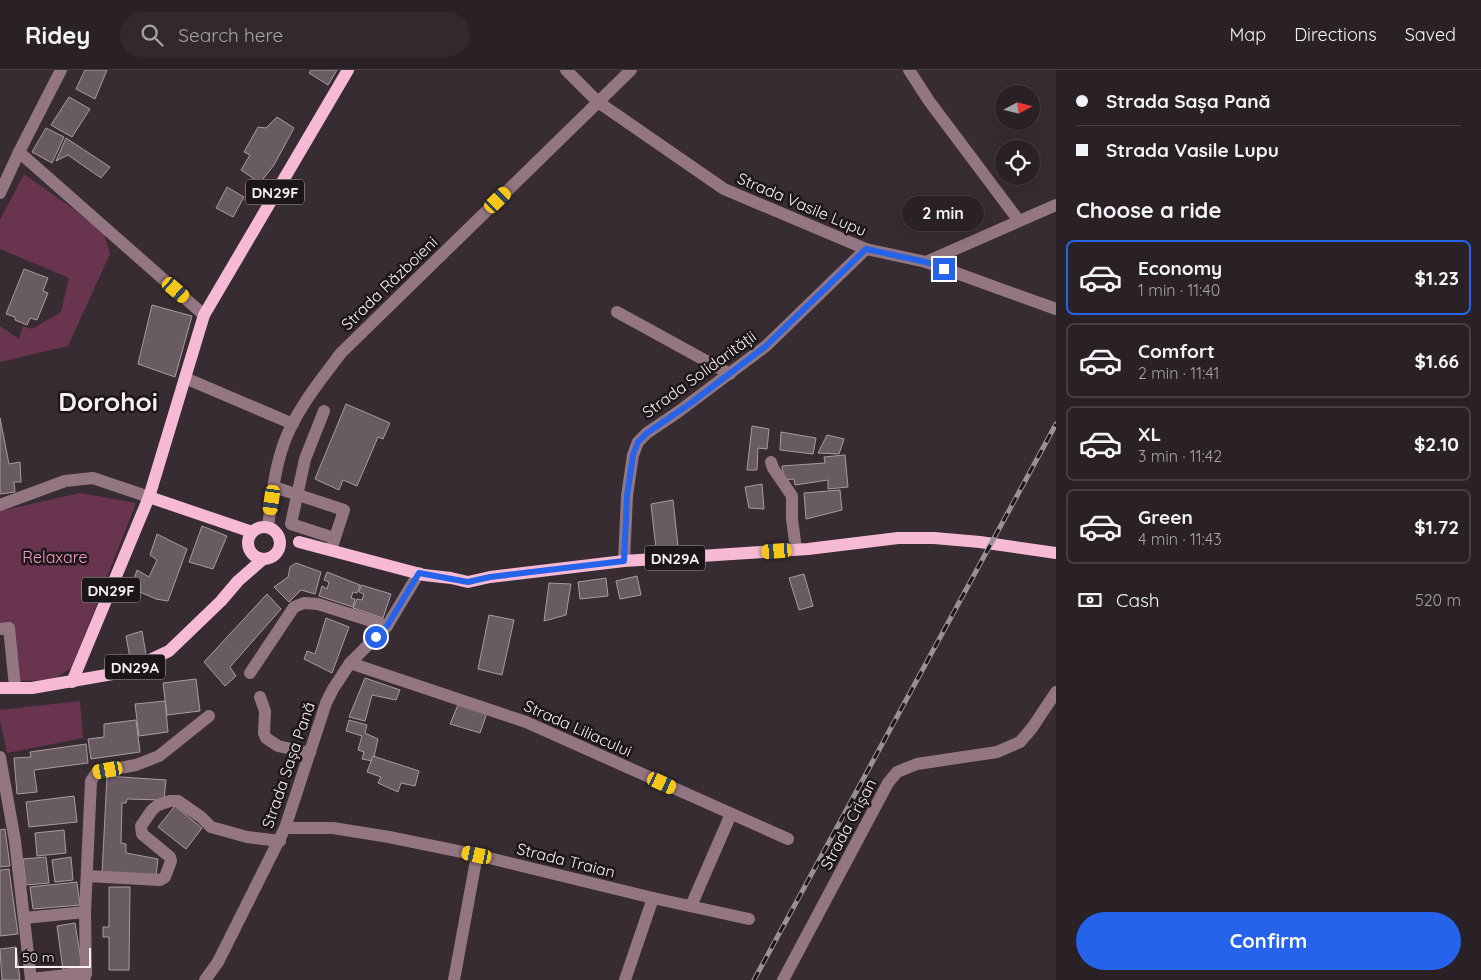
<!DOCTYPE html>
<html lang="en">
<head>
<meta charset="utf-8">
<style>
  :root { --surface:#292125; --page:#31292d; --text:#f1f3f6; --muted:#a5a3a7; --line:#453e42; --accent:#2563eb }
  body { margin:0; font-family:Quicksand,sans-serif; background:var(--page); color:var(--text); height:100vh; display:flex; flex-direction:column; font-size:19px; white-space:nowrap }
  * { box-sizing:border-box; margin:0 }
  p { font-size:16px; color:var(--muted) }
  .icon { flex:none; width:28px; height:28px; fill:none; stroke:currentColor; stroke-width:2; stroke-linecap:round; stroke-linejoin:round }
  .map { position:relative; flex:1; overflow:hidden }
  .side { display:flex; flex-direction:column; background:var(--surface); width:425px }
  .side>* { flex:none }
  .hud { display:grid; align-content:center; height:110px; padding:0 20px; background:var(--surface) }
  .needle { width:32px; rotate:83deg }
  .controls { position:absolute; left:995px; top:15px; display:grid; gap:10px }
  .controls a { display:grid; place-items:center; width:45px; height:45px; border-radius:50%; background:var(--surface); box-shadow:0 5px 20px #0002,0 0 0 1px var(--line); font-size:25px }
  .scale { position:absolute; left:15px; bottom:12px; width:76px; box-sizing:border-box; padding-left:5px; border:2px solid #f7eff2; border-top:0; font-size:14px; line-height:18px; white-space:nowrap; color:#f7eff2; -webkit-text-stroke:4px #1b1618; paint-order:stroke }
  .end { position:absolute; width:22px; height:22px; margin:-11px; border:6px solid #2563eb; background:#fff; box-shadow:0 0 0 2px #fff }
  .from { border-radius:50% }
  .bubble { position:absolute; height:35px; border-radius:18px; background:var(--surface); box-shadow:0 5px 20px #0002,0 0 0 1px var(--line); font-size:16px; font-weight:700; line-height:35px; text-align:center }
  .car { position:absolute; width:15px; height:30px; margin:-15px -8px; border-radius:6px; box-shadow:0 0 4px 1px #0007; background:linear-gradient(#f5c518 24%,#345 0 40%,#f5c518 0 76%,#345 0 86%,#f5c518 0) }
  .hud b { display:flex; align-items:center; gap:18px; height:48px; font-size:19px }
  .hud b+b { border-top:1px solid var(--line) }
  .hud i { width:12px; height:12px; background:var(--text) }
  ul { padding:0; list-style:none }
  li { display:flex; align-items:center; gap:15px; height:75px; margin:0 10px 8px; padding:0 10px; border:2px solid var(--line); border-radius:8px }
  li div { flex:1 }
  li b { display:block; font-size:19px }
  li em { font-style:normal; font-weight:700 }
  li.selected { border-color:var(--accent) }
  li>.icon { width:45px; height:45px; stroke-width:1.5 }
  h2 { padding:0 20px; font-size:22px; line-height:60px }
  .pay { display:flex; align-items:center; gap:12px; height:55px; padding:0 20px; font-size:19px }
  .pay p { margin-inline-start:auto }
  .action { display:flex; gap:10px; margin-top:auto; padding:10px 20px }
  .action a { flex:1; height:58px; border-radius:30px; background:var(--accent); color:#fff; font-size:20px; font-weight:700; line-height:58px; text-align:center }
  header { display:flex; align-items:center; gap:30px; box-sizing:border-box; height:70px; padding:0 25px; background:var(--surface); border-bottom:1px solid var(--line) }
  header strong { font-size:24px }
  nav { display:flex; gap:28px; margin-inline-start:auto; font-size:18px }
  .search { width:350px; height:45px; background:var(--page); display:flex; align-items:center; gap:12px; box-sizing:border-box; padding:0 18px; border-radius:28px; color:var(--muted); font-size:19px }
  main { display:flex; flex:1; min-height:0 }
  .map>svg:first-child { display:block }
  .green { fill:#69354e }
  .building { fill:#695c61; stroke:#a99ba1 }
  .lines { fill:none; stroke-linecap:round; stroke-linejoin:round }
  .minor { stroke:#937682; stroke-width:12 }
  .major { stroke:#f7bad5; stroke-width:12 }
  .rail-casing { stroke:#9a9195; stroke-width:5 }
  .rail { stroke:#1b1618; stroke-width:3; stroke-dasharray:9; stroke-linecap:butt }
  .route { stroke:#2563eb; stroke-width:6 }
  .labels { text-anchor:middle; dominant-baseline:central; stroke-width:5; stroke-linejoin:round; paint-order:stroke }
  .shield { fill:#1b1618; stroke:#b5aeb1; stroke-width:1 }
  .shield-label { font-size:15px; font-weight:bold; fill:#f7eff2 }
  .street-label { font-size:16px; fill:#f7eff2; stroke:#1b1618 }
  .park-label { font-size:16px; fill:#f99dc8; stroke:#1b1618 }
  .town-label { font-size:26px; font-weight:bold; fill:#f7eff2; stroke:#1b1618 }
</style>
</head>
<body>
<header>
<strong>Ridey</strong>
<div class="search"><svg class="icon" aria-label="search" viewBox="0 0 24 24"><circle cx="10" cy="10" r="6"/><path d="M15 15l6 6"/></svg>Search here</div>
<nav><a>Map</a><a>Directions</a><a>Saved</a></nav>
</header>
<main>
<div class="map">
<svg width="1056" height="910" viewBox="0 0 1056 910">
  <rect width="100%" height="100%" fill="#372c31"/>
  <!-- green -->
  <g class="green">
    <polygon points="24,104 72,138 104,164 110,184 68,276 0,292 0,256 19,269 23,256 32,259 61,242 69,208 0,179 0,150"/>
    <polygon points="80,423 136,433 72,597 53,610 16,611 10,556 0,553 0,441"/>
    <polygon points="80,631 83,668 7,683 0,650 0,640"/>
  </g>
  <!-- building -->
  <g class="building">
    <polygon points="85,0 107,0 95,29 76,19"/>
    <polygon points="311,0 337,0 328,15 309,3"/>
    <polygon points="69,27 90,39 72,67 51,55"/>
    <polygon points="277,47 294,58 274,95 260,113 241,100 250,85 244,82 258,57 266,58"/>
    <polygon points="46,58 64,67 52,93 32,82"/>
    <polygon points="66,68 110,97 101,108 68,85 56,91"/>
    <polygon points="227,117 244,127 233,147 216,138"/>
    <polygon points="24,199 48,208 43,221 48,223 37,250 30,248 27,255 15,250 15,247 6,244"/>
    <polygon points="152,235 192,246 175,307 138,294"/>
    <polygon points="346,334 390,353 383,369 378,367 357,416 343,410 339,420 315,409"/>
    <polygon points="0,348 9,394 20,392 21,412 14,412 15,422 0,424"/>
    <polygon points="752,356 769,359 767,379 758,378 757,400 747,400"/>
    <polygon points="781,362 816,368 813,384 780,380"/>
    <polygon points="827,365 844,369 839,384 818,383"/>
    <polygon points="845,385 848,417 828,419 828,410 795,415 794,409 784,410 782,396 825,393 824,387"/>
    <polygon points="762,414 764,439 749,438 745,417"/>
    <polygon points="840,420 842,440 806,449 804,423"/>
    <polygon points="673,430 678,476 656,479 651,434"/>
    <polygon points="202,456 227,466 213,499 189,492"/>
    <polygon points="157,464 187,479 168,531 156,529 131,518 137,500 149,507 157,490 150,485"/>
    <polygon points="296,493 321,502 315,524 301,520 289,532 274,517 288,507 290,497"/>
    <polygon points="327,502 360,515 357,523 353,522 351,528 355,529 353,537 319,526 322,516 327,519 329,512 324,510"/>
    <polygon points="804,504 813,536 799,540 789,508"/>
    <polygon points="637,506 641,525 620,529 616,511"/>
    <polygon points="606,508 608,526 580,529 578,512"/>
    <polygon points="549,513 571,514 566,545 544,551"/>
    <polygon points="361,515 391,524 383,548 353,538 357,529 362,530 364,524 359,522"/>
    <polygon points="267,524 281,539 230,597 236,606 225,616 204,592"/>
    <polygon points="489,545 514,550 502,605 478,599"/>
    <polygon points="326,548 349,557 332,603 304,589 307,581 315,584"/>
    <polygon points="142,561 147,590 131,594 126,566"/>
    <polygon points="365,608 400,620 396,630 372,625 365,651 349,647"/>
    <polygon points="196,609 200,641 167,645 163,613"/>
    <polygon points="165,631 168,662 139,666 135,634"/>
    <polygon points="458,635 487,643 480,663 450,654"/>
    <polygon points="136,650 140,682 91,689 88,669 104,667 104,654"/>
    <polygon points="349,650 367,655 365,663 378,669 373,691 362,689 364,682 358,680 362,666 346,661"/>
    <polygon points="86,674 88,693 34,700 37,722 17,724 14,688 31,687 30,682"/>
    <polygon points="373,686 419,701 415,716 401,713 398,722 378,713 381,707 367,702"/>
    <polygon points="107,706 166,710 164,730 127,729 126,733 122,733 121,773 126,774 126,783 158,789 156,806 102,804"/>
    <polygon points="74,726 77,752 29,757 26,732"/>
    <polygon points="175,736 202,758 186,779 158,757"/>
    <polygon points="5,759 10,796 0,797 0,760"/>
    <polygon points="64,760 66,783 37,786 35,763"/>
    <polygon points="46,787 49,813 26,815 23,789"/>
    <polygon points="71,787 73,810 55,812 52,790"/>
    <polygon points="9,799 18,864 0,866 0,800"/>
    <polygon points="77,812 80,835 33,839 30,817"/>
    <polygon points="109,817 130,817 129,900 109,900 109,867 103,867 103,857 109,857"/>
    <polygon points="75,853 82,897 63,900 57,856"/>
    <polygon points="16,877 20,910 2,910 0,879"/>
  </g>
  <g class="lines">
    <!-- minor -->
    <g class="minor">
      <polyline points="566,0 598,32 724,119 866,179 926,192 1056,239"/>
      <polyline points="909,0 929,31 1019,151"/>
      <polyline points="19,82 204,245"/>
      <polyline points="0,123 19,82 61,0"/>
      <polyline points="926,192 1056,135"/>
      <polyline points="617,242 730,304"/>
      <polyline points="185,308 293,354"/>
      <polyline points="324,341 305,389 291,454 334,468"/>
      <polyline points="771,392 773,398 792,426 792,449 796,479"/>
      <polyline points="274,417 344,440 332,477"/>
      <polyline points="0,435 65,411 93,408 149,427"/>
      <path d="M268,457C272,426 275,392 288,363C301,334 322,308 341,283L631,0"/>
      <polyline points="624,491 627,426 633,385 638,372 647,363 678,342 766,276 866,179"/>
      <polyline points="0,559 9,558 15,617"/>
      <polyline points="350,593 526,652 788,769"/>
      <polyline points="250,603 294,537 304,533 318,534 387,556"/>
      <polyline points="260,627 265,641 264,663 266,668 278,676 310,683"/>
      <polyline points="0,687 15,771 31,910"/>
      <polyline points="285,758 333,758 389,767 477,785 653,828 749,849"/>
      <polyline points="87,806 160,810 165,807 171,791 170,787 142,764 141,756 152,740 158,735 170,731 178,731 201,747 211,757 247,767 280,771"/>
      <polyline points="691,836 731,744"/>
      <polyline points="24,848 85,842"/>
      <polyline points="31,909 86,903"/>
      <polyline points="84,910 86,903 85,842 91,711 97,702 136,695 159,686 209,646"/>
      <polyline points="205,910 218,892 285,758 326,633 333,619 350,593 387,556 419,503"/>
      <polyline points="454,910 477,785"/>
      <polyline points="625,910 653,828"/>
      <polyline points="783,910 888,713 897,702 917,694 997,682 1020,672 1032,658 1056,622"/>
    </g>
    <!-- major -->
    <g class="major">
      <polyline points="149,427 252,462"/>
      <circle cx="264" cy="473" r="16"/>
      <polyline points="299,472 424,505 451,508 468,512 490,507 624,491 808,479 898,468 934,468 980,472 1056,483"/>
      <polyline points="72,612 149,427 204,245 348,0"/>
      <polyline points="0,618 32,618 124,602 169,581 221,531 238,511 262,490"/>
    </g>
    <defs>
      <polyline id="rail" points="754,910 1056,354"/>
    </defs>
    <!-- rail casing -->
    <use href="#rail" class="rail-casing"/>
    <!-- rail -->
    <use href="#rail" class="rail"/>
  </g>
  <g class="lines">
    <!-- route -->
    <polyline class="route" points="376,567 387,556 419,503 468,512 490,507 624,491 627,426 633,385 638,372 647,363 691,333 766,276 866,179 926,192 944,199"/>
  </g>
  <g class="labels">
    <!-- shield labels -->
    <g class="shield">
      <rect x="246" y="109.5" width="58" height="25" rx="4"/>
      <rect x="645" y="475.5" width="60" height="25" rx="4"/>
      <rect x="82" y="507.5" width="58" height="25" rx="4"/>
      <rect x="105" y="584.5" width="60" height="25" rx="4"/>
    </g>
    <g class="shield-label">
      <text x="275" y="122">DN29F</text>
      <text x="675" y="488">DN29A</text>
      <text x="111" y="520">DN29F</text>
      <text x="135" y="597">DN29A</text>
    </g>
    <!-- street labels -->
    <g class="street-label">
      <text transform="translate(802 134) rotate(23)">Strada Vasile Lupu</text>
      <text transform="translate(389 213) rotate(-44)">Strada Războieni</text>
      <text transform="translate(699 304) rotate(-36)">Strada Solidarității</text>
      <text transform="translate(578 658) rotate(24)">Strada Liliacului</text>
      <text transform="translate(288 695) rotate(-71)">Strada Sașa Pană</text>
      <text transform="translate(848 754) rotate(-62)">Strada Crișan</text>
      <text transform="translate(566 790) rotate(14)">Strada Traian</text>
    </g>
    <!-- park labels -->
    <g class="park-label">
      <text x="55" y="487">Relaxare</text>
    </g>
    <!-- town labels -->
    <g class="town-label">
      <text x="108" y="331">Dorohoi</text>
    </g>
  </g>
</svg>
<div class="controls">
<a><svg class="needle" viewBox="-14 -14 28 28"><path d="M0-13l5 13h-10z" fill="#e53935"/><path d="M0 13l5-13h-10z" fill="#a5a3a7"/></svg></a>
<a><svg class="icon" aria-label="locate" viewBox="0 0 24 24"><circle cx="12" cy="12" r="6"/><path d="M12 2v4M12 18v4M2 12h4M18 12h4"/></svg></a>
</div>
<div class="scale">50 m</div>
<i class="end from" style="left:376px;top:567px"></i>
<i class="end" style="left:944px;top:199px"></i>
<div class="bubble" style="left:902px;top:126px;width:82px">2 min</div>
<i class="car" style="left:498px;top:130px;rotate:46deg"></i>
<i class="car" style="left:176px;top:220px;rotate:131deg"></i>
<i class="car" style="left:272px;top:430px;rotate:188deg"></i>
<i class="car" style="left:777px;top:481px;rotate:266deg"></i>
<i class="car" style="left:108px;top:700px;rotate:260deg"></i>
<i class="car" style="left:662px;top:713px;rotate:115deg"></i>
<i class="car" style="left:477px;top:785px;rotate:282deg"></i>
</div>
<section class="side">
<div class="hud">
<b><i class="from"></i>Strada Sașa Pană</b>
<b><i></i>Strada Vasile Lupu</b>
</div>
<h2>Choose a ride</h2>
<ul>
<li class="selected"><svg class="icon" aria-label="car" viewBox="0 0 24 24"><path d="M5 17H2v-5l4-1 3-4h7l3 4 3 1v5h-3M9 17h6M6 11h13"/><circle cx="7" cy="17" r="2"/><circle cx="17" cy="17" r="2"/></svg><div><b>Economy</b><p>1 min · 11:40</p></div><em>$1.23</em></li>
<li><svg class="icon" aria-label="car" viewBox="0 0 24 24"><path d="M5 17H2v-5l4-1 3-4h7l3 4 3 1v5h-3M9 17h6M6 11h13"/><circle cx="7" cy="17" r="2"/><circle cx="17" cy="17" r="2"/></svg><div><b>Comfort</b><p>2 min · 11:41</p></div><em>$1.66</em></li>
<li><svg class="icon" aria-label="car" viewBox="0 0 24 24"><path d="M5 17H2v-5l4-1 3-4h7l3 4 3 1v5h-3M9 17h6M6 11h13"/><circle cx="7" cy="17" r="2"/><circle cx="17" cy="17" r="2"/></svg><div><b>XL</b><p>3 min · 11:42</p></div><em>$2.10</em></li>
<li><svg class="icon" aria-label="car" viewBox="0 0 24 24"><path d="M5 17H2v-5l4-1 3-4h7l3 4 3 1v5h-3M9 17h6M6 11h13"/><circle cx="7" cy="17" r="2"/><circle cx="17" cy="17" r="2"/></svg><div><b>Green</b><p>4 min · 11:43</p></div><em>$1.72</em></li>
</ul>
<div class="pay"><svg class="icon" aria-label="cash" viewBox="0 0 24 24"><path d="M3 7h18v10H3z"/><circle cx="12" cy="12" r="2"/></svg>Cash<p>520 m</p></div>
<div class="action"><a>Confirm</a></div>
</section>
</main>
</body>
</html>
